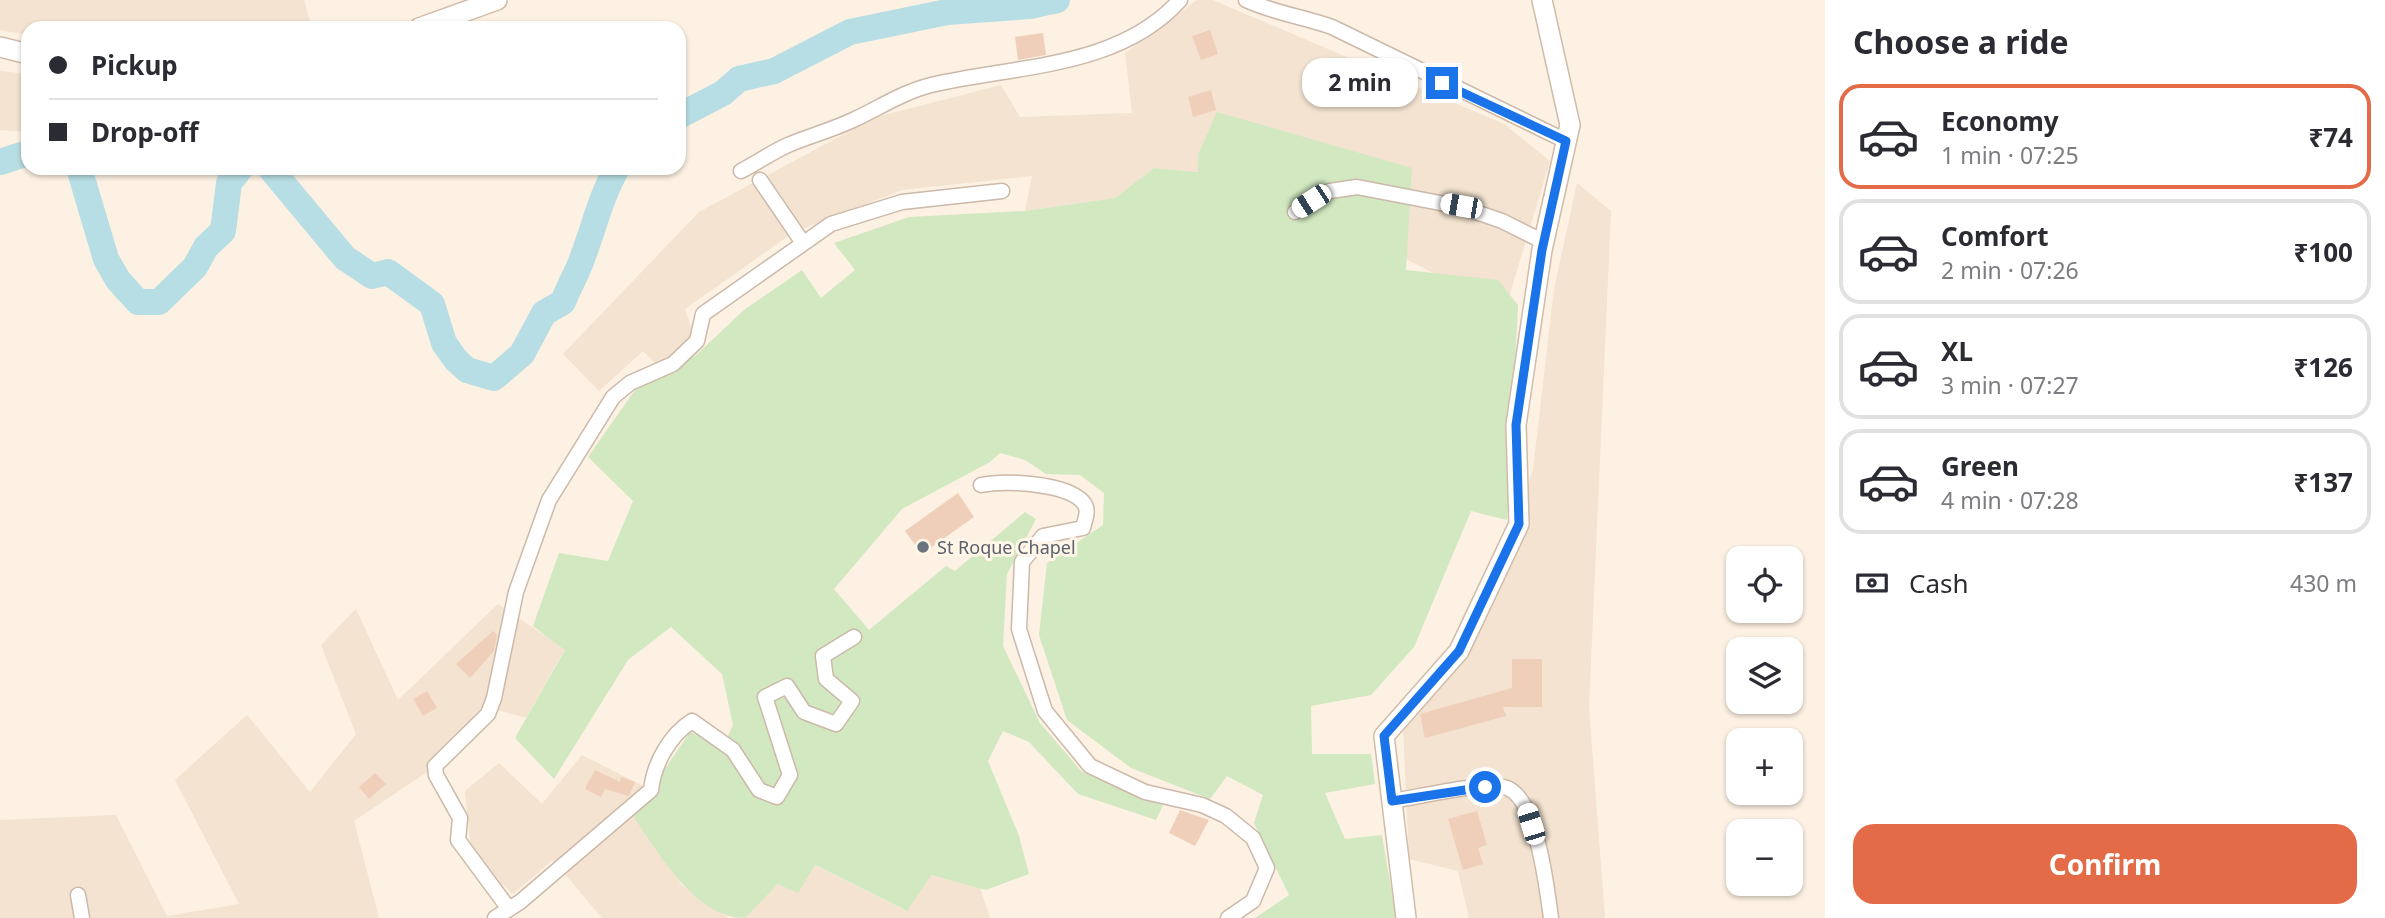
<!DOCTYPE html>
<html lang="en">
<head>
<meta charset="utf-8">
<style>
  :root { --surface:#fff; --page:#f2f2f3; --text:#2b2b33; --muted:#7c7c81; --line:#e1e1e2; --accent:#e46b48 }
  body { margin:0; font-family:"Noto Sans",sans-serif; background:var(--page); color:var(--text); height:100vh; display:flex; flex-direction:column; font-size:26px; white-space:nowrap }
  * { box-sizing:border-box; margin:0 }
  p { font-size:23px; color:var(--muted) }
  .icon { flex:none; width:38px; height:38px; fill:none; stroke:currentColor; stroke-width:2; stroke-linecap:round; stroke-linejoin:round }
  .map { position:relative; flex:1; overflow:hidden }
  .drawer { display:flex; flex-direction:column; background:var(--surface); width:560px }
  .drawer>* { flex:none }
  .banner { position:absolute; left:21px; top:21px; width:665px; height:154px; border-radius:21px; box-shadow:0 2px 5px #0004; display:grid; align-content:center; height:154px; padding:0 28px; background:var(--surface) }
  .buttons { position:absolute; left:1726px; top:546px; display:grid; gap:14px }
  .buttons a { display:grid; place-items:center; width:77px; height:77px; border-radius:14px; background:var(--surface); box-shadow:0 2px 5px #0004; font-size:35px }
  .end { position:absolute; width:32px; height:32px; margin:-16px; border:9px solid #1a73e8; background:#fff; box-shadow:0 0 0 4px #fff }
  .from { border-radius:50% }
  .bubble { position:absolute; height:49px; border-radius:21px; background:var(--surface); box-shadow:0 2px 5px #0004; font-size:23px; font-weight:700; line-height:49px; text-align:center }
  .car { position:absolute; width:21px; height:42px; margin:-21px -10px; border-radius:9px; box-shadow:0 0 5px 2px #0007; background:linear-gradient(#fff 24%,#345 0 40%,#fff 0 76%,#345 0 86%,#fff 0) }
  .banner b { display:flex; align-items:center; gap:24px; height:66px; font-size:26px }
  .banner b+b { border-top:2px solid var(--line) }
  .banner i { width:18px; height:18px; background:var(--text) }
  ul { padding:0; list-style:none }
  li { display:flex; align-items:center; gap:21px; height:105px; margin:0 14px 10px; padding:0 14px; border:4px solid var(--line); border-radius:21px }
  li div { flex:1 }
  li b { display:block; font-size:26px }
  li em { font-style:normal; font-weight:700 }
  li.on { border-color:var(--accent) }
  li>.icon { width:63px; height:63px; stroke-width:1.5 }
  h2 { padding:0 28px; font-size:32px; line-height:84px }
  .pay { display:flex; align-items:center; gap:18px; height:77px; padding:0 28px; font-size:26px }
  .pay p { margin-inline-start:auto }
  .primary-button { display:flex; gap:14px; margin-top:auto; padding:14px 28px }
  .primary-button a { flex:1; height:80px; border-radius:21px; background:var(--accent); color:#fff; font-size:28px; font-weight:700; line-height:80px; text-align:center }
  main { display:flex; flex:1; min-height:0 }
  .map>svg:first-child { display:block }
  .residential { fill:#f3e3d0 }
  .green { fill:#d1e8c1 }
  .lines { fill:none; stroke-linecap:round; stroke-linejoin:round }
  .river { stroke:#b7dee4; stroke-width:26 }
  .building { fill:#f0cfba }
  .street-casing { stroke:#ccb9a9; stroke-width:17 }
  .secondary-casing { stroke:#d1bba9; stroke-width:22 }
  .street { stroke:#fff; stroke-width:14 }
  .secondary { stroke:#fff; stroke-width:19 }
  .route { stroke:#1a73e8; stroke-width:9 }
  .worship-dot { fill:#6b7280; stroke:#fff6e7; stroke-width:2.5 }
  .labels { text-anchor:middle; dominant-baseline:central; stroke-width:6; stroke-linejoin:round; paint-order:stroke }
  .worship-label { font-size:18px; fill:#5b616d; stroke:#fff6e7; text-anchor:start }
</style>
</head>
<body>
<main>
<div class="map">
<svg width="1825" height="918" viewBox="0 0 1825 918">
  <rect width="100%" height="100%" fill="#fcf1e2"/>
  <!-- residential -->
  <g class="residential">
    <polygon points="0,0 304,0 312,28 28,28 28,35 0,30"/>
    <polygon points="1197,0 1213,0 1504,124 1550,161 1505,310 1406,259 1411,168 1384,161 1199,172 1154,168 1115,198 1025,211 1032,176 902,190 794,232 685,309 694,335 658,366 643,351 599,391 563,354 699,212 876,117 1001,85 1020,117 1132,113 1125,53"/>
    <polygon points="0,71 28,74 28,132 0,130"/>
    <polygon points="1577,183 1611,211 1589,707 1605,918 1469,918 1458,871 1409,859 1403,726 1492,607 1533,469 1554,289"/>
    <polygon points="498,604 565,649 526,718 483,706 427,772 354,821 379,918 0,918 0,820 116,815 167,916 239,904 175,780 247,715 310,792 356,734 321,645 356,609 398,700"/>
    <polygon points="582,755 651,790 680,884 729,918 602,918 553,860 513,894 472,858 465,791 499,763 542,804"/>
    <polygon points="814,865 906,911 930,875 980,888 990,918 745,918 778,884 798,892"/>
  </g>
  <!-- green -->
  <path class="green" d="M1217,112L1412,168L1406,270L1498,280L1518,305L1507,520L1471,511L1414,647L1371,695L1311,706L1312,754H1371L1375,784L1325,793L1345,839L1382,835L1396,918H1255L1289,895L1254,823L1263,795L1227,776L1210,799L1131,768L1067,720L1039,635L1047,563L1103,525L1104,493L1080,475L1046,474L1025,460L1000,453L990,462L902,509L834,589L869,630L946,566L955,571L1025,512L1036,519L1007,574L1003,646L1040,723L1082,772L1164,803L1156,820L1078,794L1029,742L1003,731L988,761L1019,836L1029,874L986,890L931,875L907,911L815,865L798,893L778,884L745,918C695,918 659,853 633,816L690,732L723,746L733,725L722,674L671,627L628,660L554,779L515,738L565,650L533,626L559,553L608,561L633,501L588,457L635,390L695,356L744,310L802,270L821,298L855,270L834,243L909,217L1025,211L1115,198L1154,168L1198,172V155Z"/>
  <g class="lines">
    <!-- river -->
    <g class="river">
      <polyline points="679,116 723,93 739,79 774,71 850,32 947,12 1030,6 1057,0"/>
      <polyline points="0,162 28,153"/>
      <polyline points="79,168 106,259 118,280 138,302 159,302 195,267 206,247 223,231 229,183 241,168"/>
      <path d="M270,168L345,258L372,276L388,272L432,304L444,343L456,360L467,370L494,378L522,354L544,313L563,302C569,286 578,272 583,256C595,225 600,198 617,168"/>
    </g>
  </g>
  <!-- building -->
  <g class="building">
    <polygon points="1210,30 1218,54 1201,60 1192,36"/>
    <polygon points="1043,33 1046,55 1018,60 1015,37"/>
    <polygon points="1211,90 1216,110 1193,117 1188,97"/>
    <polygon points="958,493 974,517 922,554 905,531"/>
    <polygon points="493,631 497,635 494,651 470,678 456,664"/>
    <polygon points="1512,659 1542,659 1542,707 1503,707 1506,716 1425,738 1420,714 1512,688"/>
    <polygon points="427,691 437,708 423,716 413,699"/>
    <polygon points="595,770 620,782 621,777 635,782 629,796 605,789 601,797 585,789"/>
    <polygon points="375,773 386,784 369,799 359,787"/>
    <polygon points="1180,810 1209,820 1195,846 1169,833"/>
    <polygon points="1477,811 1487,845 1478,848 1483,864 1463,870 1448,819"/>
  </g>
  <g class="lines">
    <defs>
      <g id="street">
        <path d="M1246,0C1274,13 1304,17 1332,27L1566,141"/>
        <path d="M741,171C757,163 772,152 788,145C809,136 832,130 853,120C879,108 903,92 931,85C1015,65 1118,69 1180,0"/>
        <polyline points="760,180 803,243"/>
        <polyline points="1295,212 1330,191 1357,187 1461,207 1502,221 1544,242"/>
        <path d="M981,485C1005,480 1066,483 1083,502C1090,510 1085,519 1083,528L1043,536L1022,562L1019,629L1045,711L1090,766L1145,792L1202,805L1226,816L1253,838L1267,868L1253,901L1228,918"/>
        <path d="M1392,801C1419,797 1480,782 1504,787C1537,794 1547,890 1551,918"/>
        <polyline points="78,895 82,918"/>
        <polyline points="509,909 458,840 460,818 436,775 435,766 488,714 494,698 516,592 549,500 613,397 630,383 673,364 697,341 703,314 831,224 902,202 1002,191"/>
        <path d="M495,918L520,902L651,790C654,763 670,735 692,721L733,750L759,790L777,797L790,775L765,697L787,686L804,712L836,724L852,701L826,679L823,656L854,637"/>
      </g>
      <g id="secondary">
        <polyline points="419,28 497,0"/>
        <polyline points="0,47 28,54"/>
        <polyline points="1406,918 1384,736 1459,651 1519,524 1516,425 1542,250 1570,125 1542,0"/>
      </g>
    </defs>
    <!-- street casing -->
    <use href="#street" class="street-casing"/>
    <!-- secondary casing -->
    <use href="#secondary" class="secondary-casing"/>
    <!-- street -->
    <use href="#street" class="street"/>
    <!-- secondary -->
    <use href="#secondary" class="secondary"/>
  </g>
  <g class="lines">
    <!-- route -->
    <polyline class="route" points="1442,83 1566,141 1542,250 1516,425 1519,524 1459,651 1384,736 1392,801 1485,787"/>
  </g>
  <!-- markers -->
  <circle class="worship-dot" cx="923" cy="547" r="7"/>
  <g class="labels">
    <!-- worship labels -->
    <g class="worship-label">
      <text x="937" y="547">St Roque Chapel</text>
    </g>
  </g>
</svg>
<div class="buttons">
<a><svg class="icon" aria-label="locate" viewBox="0 0 24 24"><circle cx="12" cy="12" r="6"/><path d="M12 2v4M12 18v4M2 12h4M18 12h4"/></svg></a>
<a><svg class="icon" aria-label="layers" viewBox="0 0 24 24"><path d="M12 4l9 5-9 5-9-5zM3 14l9 5 9-5"/></svg></a>
<a>+</a>
<a>−</a>
</div>
<i class="end from" style="left:1485px;top:787px"></i>
<i class="end" style="left:1442px;top:83px"></i>
<div class="bubble" style="left:1302px;top:58px;width:116px">2 min</div>
<i class="car" style="left:1311px;top:201px;rotate:237deg"></i>
<i class="car" style="left:1461px;top:206px;rotate:280deg"></i>
<i class="car" style="left:1531px;top:824px;rotate:343deg"></i>
<div class="banner">
<b><i class="from"></i>Pickup</b>
<b><i></i>Drop-off</b>
</div>
</div>
<section class="drawer">
<h2>Choose a ride</h2>
<ul>
<li class="on"><svg class="icon" aria-label="car" viewBox="0 0 24 24"><path d="M5 17H2v-5l4-1 3-4h7l3 4 3 1v5h-3M9 17h6M6 11h13"/><circle cx="7" cy="17" r="2"/><circle cx="17" cy="17" r="2"/></svg><div><b>Economy</b><p>1 min · 07:25</p></div><em>₹74</em></li>
<li><svg class="icon" aria-label="car" viewBox="0 0 24 24"><path d="M5 17H2v-5l4-1 3-4h7l3 4 3 1v5h-3M9 17h6M6 11h13"/><circle cx="7" cy="17" r="2"/><circle cx="17" cy="17" r="2"/></svg><div><b>Comfort</b><p>2 min · 07:26</p></div><em>₹100</em></li>
<li><svg class="icon" aria-label="car" viewBox="0 0 24 24"><path d="M5 17H2v-5l4-1 3-4h7l3 4 3 1v5h-3M9 17h6M6 11h13"/><circle cx="7" cy="17" r="2"/><circle cx="17" cy="17" r="2"/></svg><div><b>XL</b><p>3 min · 07:27</p></div><em>₹126</em></li>
<li><svg class="icon" aria-label="car" viewBox="0 0 24 24"><path d="M5 17H2v-5l4-1 3-4h7l3 4 3 1v5h-3M9 17h6M6 11h13"/><circle cx="7" cy="17" r="2"/><circle cx="17" cy="17" r="2"/></svg><div><b>Green</b><p>4 min · 07:28</p></div><em>₹137</em></li>
</ul>
<div class="pay"><svg class="icon" aria-label="cash" viewBox="0 0 24 24"><path d="M3 7h18v10H3z"/><circle cx="12" cy="12" r="2"/></svg>Cash<p>430 m</p></div>
<div class="primary-button"><a>Confirm</a></div>
</section>
</main>
</body>
</html>
